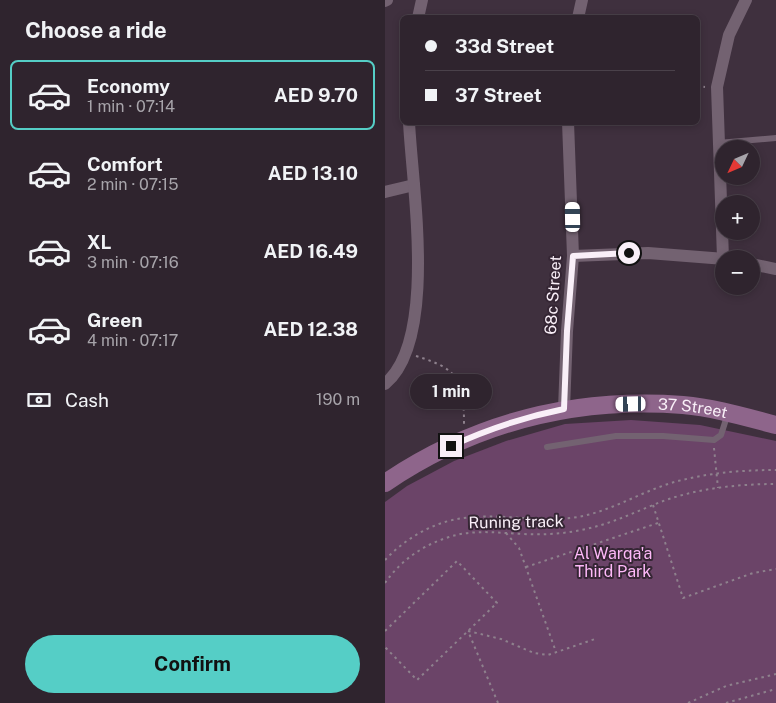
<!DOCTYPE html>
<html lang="en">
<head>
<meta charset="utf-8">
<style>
  :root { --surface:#2f242e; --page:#3b303a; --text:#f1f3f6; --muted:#a7a4aa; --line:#4a414a; --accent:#55cec6 }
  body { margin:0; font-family:"Public Sans",sans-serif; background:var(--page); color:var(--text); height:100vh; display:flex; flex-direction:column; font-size:19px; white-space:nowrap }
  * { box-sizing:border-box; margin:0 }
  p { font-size:16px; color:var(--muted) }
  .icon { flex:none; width:28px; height:28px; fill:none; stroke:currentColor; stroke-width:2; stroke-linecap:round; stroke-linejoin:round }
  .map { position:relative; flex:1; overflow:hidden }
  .drawer { display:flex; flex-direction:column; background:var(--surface); width:385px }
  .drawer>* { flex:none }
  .banner { position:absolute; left:15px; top:15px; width:300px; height:110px; border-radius:8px; box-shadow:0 2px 8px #0003,0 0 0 1px var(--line); display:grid; align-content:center; height:110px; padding:0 25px; background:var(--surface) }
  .needle { width:32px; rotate:226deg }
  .tools { position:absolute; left:330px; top:140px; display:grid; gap:10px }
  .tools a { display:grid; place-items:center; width:45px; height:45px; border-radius:50%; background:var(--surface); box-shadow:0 2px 8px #0003,0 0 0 1px var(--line); font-size:25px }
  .end { position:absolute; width:22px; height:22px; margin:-11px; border:6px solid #f9eff8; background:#111; box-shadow:0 0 0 2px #111 }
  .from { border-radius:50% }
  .bubble { position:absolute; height:35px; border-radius:18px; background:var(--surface); box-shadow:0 2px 8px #0003,0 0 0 1px var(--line); font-size:16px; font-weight:700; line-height:35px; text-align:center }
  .car { position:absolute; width:15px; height:30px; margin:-15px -8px; border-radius:6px; box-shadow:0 0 4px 1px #0007; background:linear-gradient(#fff 24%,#345 0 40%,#fff 0 76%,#345 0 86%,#fff 0) }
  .banner b { display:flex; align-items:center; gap:18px; height:48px; font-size:19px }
  .banner b+b { border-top:1px solid var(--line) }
  .banner i { width:12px; height:12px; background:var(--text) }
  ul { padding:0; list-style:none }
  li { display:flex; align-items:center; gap:15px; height:70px; margin:0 10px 8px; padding:0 15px; border:2px solid transparent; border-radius:8px }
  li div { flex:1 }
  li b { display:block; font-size:19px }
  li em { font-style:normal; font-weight:700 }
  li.active { border-color:var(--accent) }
  li>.icon { width:45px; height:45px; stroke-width:1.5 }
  h2 { padding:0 25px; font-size:22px; line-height:60px }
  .pay { display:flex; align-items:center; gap:12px; height:55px; padding:0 25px; font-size:19px }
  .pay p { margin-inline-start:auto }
  .button { display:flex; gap:10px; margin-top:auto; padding:10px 25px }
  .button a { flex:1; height:58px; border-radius:30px; background:var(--accent); color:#111; font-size:20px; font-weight:700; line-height:58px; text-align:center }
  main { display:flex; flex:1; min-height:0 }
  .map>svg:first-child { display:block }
  .green { fill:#6b4468 }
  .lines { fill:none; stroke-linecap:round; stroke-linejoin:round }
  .path { stroke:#8e818d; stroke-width:2; stroke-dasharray:2.5 4; stroke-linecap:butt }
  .lane { stroke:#736271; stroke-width:6 }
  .street { stroke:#736271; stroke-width:12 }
  .secondary { stroke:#8e658b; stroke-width:18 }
  .route { stroke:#f9eff8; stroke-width:6 }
  .labels { text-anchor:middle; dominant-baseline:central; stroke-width:4; stroke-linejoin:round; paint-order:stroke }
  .street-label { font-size:16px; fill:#f9eff8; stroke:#352634 }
  .park-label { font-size:16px; fill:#feb9f9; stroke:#352634 }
</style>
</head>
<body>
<main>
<section class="drawer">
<h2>Choose a ride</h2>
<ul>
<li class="active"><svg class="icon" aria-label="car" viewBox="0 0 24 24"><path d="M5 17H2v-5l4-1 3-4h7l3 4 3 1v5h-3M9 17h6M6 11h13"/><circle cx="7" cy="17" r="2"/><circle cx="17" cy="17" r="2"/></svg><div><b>Economy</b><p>1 min · 07:14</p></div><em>AED 9.70</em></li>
<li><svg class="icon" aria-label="car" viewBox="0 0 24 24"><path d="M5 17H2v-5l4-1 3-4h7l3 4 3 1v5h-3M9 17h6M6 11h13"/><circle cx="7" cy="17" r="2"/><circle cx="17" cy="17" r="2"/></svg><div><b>Comfort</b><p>2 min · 07:15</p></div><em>AED 13.10</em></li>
<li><svg class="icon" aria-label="car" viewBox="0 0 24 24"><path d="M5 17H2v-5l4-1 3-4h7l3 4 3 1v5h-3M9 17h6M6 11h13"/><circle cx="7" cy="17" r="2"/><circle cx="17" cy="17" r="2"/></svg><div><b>XL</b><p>3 min · 07:16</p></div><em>AED 16.49</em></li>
<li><svg class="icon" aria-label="car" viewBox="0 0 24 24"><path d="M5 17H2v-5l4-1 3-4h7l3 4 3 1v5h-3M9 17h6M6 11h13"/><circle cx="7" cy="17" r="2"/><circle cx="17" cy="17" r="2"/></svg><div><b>Green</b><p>4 min · 07:17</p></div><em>AED 12.38</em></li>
</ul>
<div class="pay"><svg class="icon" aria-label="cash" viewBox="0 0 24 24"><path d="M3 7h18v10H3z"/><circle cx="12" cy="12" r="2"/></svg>Cash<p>190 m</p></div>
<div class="button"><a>Confirm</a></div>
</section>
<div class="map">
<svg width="391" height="703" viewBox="0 0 391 703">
  <rect width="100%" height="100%" fill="#3f303e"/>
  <!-- green -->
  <polygon class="green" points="246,420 315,425 391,441 391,703 0,703 0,502 22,486 69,461 121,441 180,424"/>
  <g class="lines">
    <!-- path -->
    <g class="path">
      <polyline points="312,86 320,87"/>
      <path d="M31,356C74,369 79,380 79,424"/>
      <polyline points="329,448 333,488"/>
      <polyline points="268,505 298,598 368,573 391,569"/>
      <polyline points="121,533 134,548 171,652"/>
      <path d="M0,560C16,543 37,529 60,522C103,509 148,524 193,517C226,511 254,493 286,483C320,473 356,470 391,470"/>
      <polyline points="141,567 273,523"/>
      <path d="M0,583C15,561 38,545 64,537C89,529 113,533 139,534C158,535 177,534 196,530C222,525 244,515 268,505C306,489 350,484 391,484"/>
      <polyline points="0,631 72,561 112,603 32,680 0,647"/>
      <polyline points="113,703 83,631 116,639 149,653 163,655 210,639"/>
      <polyline points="303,703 341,686 391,674"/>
      <polyline points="341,703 391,689"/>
    </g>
    <!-- lane -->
    <g class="lane">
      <polyline points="333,143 391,138"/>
      <polyline points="162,447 231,436 278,436 329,440 336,435 343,413"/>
    </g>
    <!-- street -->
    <g class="street">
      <polyline points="0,1 2,0"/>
      <polyline points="33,18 37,0"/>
      <polyline points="193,18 197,0"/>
      <polyline points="0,192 29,185"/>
      <polyline points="188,256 263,253 340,259"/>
      <polyline points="338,258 332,87 344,35 361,0"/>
      <polyline points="366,264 391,269"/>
      <path d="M0,384C53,340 27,186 24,122"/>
      <polyline points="179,409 182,331 188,256 183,122"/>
    </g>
    <!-- secondary -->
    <path class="secondary" id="s1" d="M0,483C90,422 190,397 298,405C330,408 360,417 391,425"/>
  </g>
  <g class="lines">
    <!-- route -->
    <path class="route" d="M66,446C103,429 139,417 179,409L182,331L188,256L244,253"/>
  </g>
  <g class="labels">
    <!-- street labels -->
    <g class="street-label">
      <text transform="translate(168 295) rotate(-86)">68c Street</text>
      <text stroke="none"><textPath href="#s1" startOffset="324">37 Street</textPath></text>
      <text transform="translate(131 522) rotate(-1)">Runing track</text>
    </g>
    <!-- park labels -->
    <g class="park-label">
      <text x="228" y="553">Al Warqa'a<tspan x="228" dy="18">Third Park</tspan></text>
    </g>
  </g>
</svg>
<div class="tools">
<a><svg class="needle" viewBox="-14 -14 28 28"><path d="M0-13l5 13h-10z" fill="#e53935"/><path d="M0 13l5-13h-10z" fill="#a7a4aa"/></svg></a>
<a>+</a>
<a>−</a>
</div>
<i class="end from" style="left:244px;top:253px"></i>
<i class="end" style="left:66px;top:446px"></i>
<div class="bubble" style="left:25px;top:374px;width:82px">1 min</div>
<i class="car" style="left:188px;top:217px;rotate:359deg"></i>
<i class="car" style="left:246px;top:404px;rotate:269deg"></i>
<div class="banner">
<b><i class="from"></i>33d Street</b>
<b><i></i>37 Street</b>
</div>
</div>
</main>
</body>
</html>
